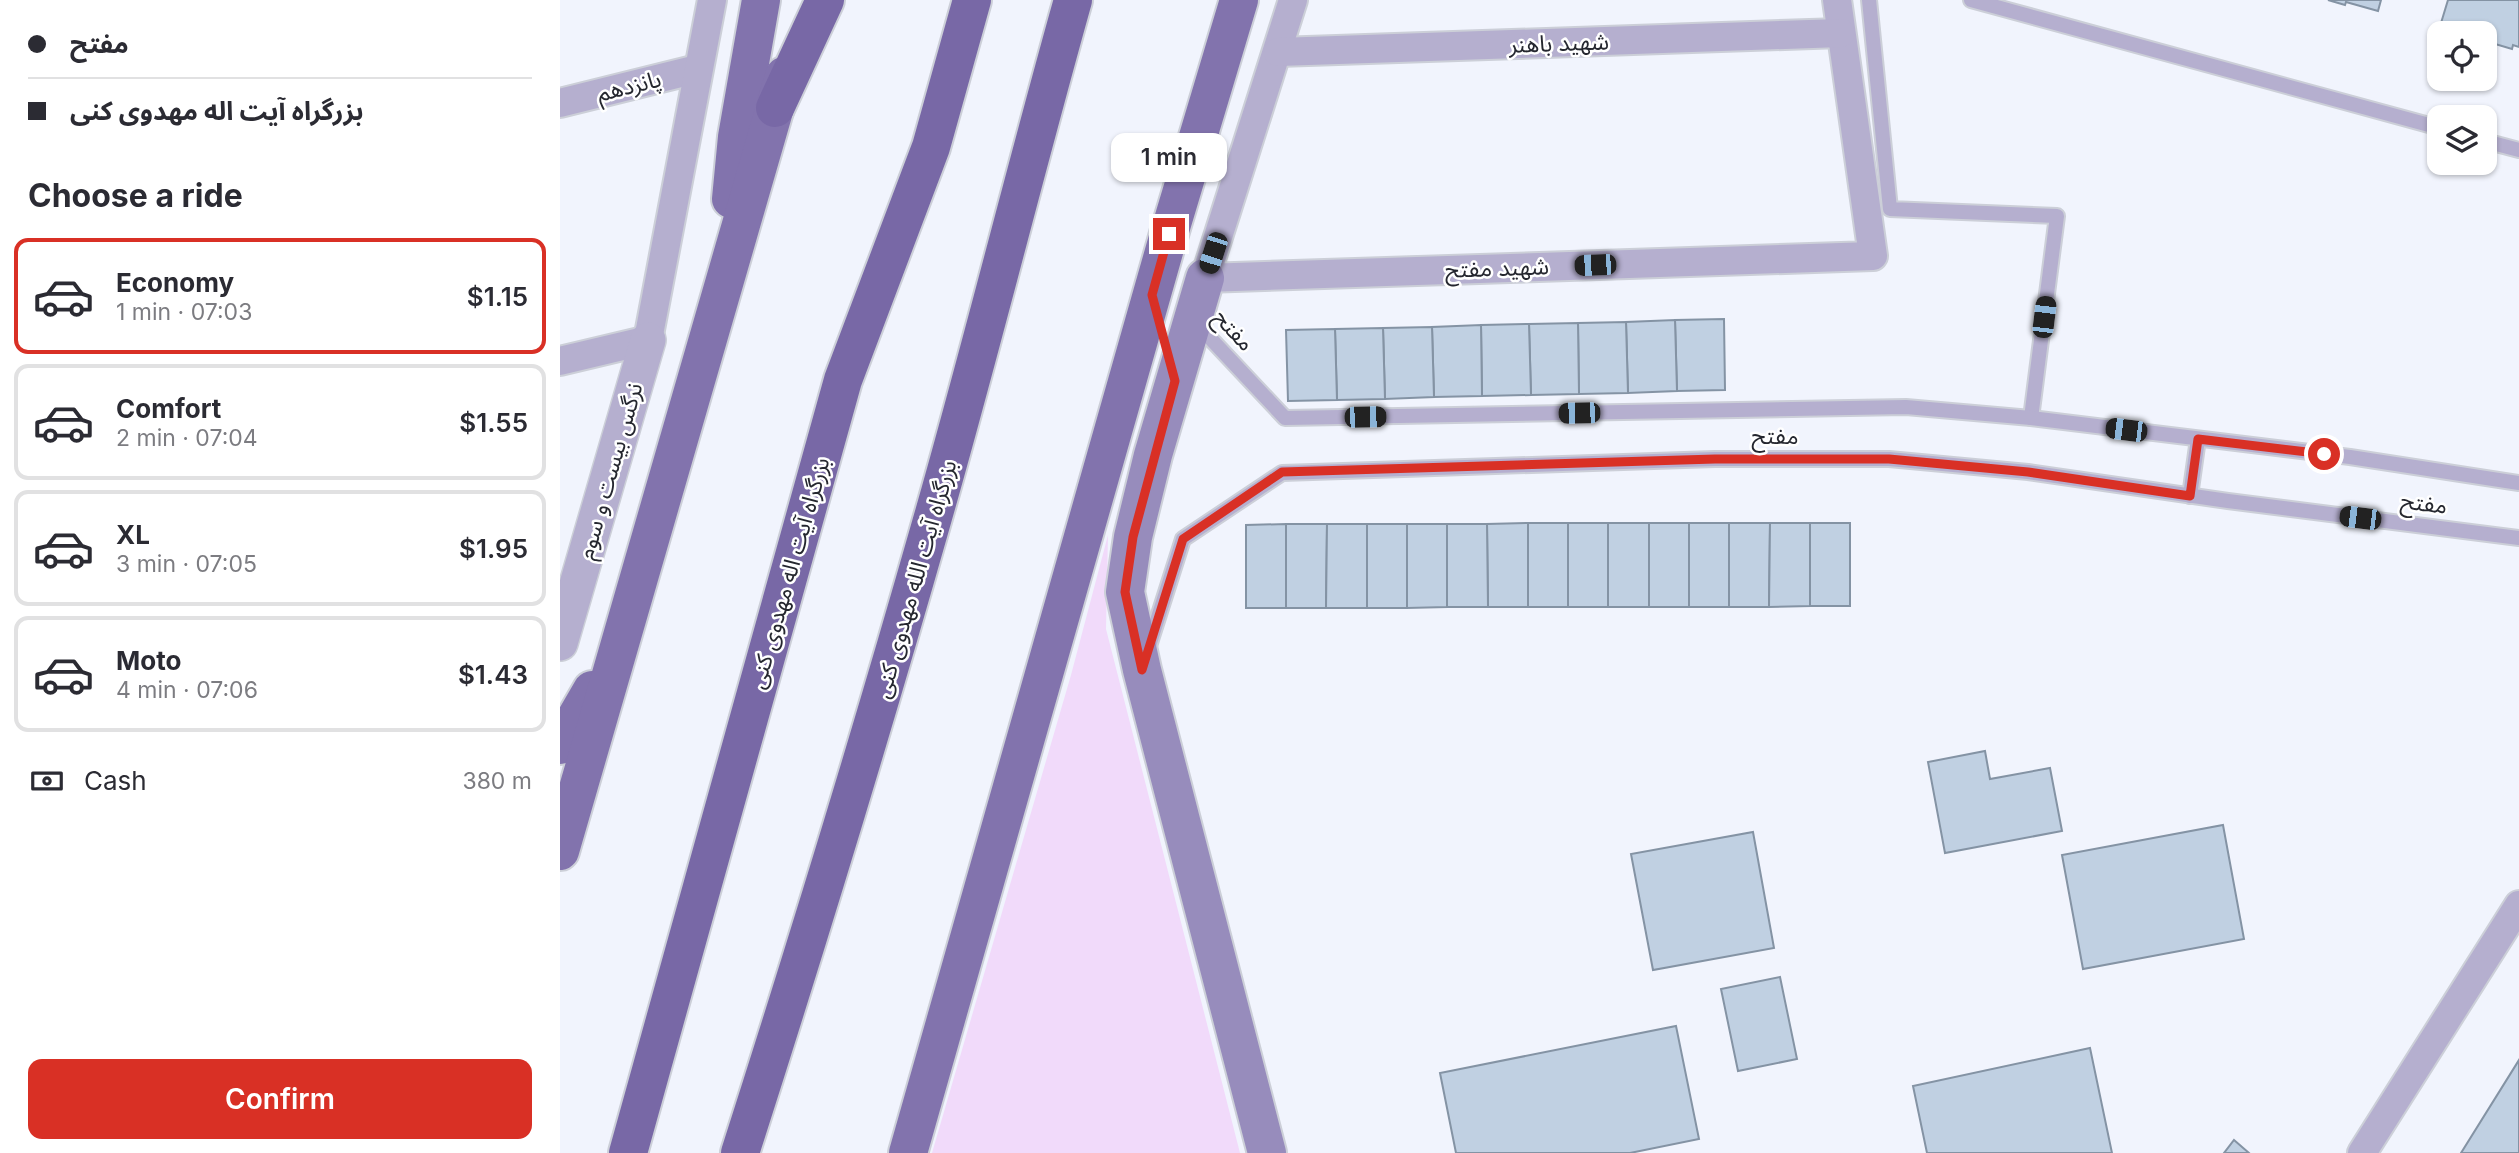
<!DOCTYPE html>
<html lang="en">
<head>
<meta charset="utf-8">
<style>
  :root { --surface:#fff; --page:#f7f7f7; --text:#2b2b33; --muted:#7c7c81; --line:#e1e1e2; --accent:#d93025 }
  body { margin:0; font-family:Inter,"Noto Sans Arabic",sans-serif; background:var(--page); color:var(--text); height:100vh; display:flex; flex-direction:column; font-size:26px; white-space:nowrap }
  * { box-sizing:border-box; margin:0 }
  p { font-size:23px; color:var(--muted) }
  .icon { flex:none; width:38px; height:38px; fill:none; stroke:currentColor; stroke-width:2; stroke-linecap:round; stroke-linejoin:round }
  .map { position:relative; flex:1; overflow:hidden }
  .sheet { display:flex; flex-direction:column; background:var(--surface); width:560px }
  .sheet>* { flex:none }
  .banner { display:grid; align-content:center; height:154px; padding:0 28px; background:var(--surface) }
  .controls { position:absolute; left:1867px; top:21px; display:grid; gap:14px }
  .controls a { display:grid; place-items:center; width:70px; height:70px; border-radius:14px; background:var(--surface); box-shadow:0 2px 5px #0004; font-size:35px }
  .end { position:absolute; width:32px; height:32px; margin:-16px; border:9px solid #d93025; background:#fff; box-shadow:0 0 0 4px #fff }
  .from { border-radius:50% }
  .bubble { position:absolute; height:49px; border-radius:14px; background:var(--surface); box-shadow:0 2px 5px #0004; font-size:23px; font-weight:600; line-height:49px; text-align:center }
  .car { position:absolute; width:21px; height:42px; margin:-21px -10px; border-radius:9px; box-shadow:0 0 5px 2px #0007; background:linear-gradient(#222 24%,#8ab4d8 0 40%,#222 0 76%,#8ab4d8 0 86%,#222 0) }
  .banner b { display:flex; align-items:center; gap:24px; height:66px; font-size:26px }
  .banner b+b { border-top:2px solid var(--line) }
  .banner i { width:18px; height:18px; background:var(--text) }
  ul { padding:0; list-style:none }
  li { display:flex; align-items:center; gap:21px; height:116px; margin:0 14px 10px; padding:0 14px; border:4px solid var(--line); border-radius:14px }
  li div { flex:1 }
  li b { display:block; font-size:26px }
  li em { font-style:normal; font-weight:600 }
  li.on { border-color:var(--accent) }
  li>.icon { width:63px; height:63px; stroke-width:1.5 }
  h2 { padding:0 28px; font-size:32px; line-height:84px }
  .pay { display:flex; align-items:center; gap:18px; height:77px; padding:0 28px; font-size:26px }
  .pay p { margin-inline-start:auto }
  .button { display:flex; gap:14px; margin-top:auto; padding:14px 28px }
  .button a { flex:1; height:80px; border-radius:14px; background:var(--accent); color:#fff; font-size:28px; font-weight:600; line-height:80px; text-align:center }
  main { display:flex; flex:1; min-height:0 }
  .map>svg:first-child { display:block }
  .green { fill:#f1dafa }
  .building { fill:#c0d0e2; stroke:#8493a4; stroke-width:2 }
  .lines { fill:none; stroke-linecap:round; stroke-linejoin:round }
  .service-casing { stroke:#cccfd8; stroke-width:18 }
  .minor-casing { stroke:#cccfd8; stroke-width:32 }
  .tertiary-casing { stroke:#cccfd8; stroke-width:38 }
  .secondary-casing { stroke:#cccfd8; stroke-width:42 }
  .primary-casing { stroke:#cccfd8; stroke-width:42 }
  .trunk-casing { stroke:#cccfd8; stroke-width:42 }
  .service { stroke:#b5afcf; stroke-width:14 }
  .minor { stroke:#b5afcf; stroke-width:28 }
  .tertiary { stroke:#b5afcf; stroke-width:35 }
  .secondary { stroke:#978cbc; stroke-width:38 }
  .primary { stroke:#8273ad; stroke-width:38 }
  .trunk { stroke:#7868a6; stroke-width:38 }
  .route { stroke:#d93025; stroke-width:9 }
  .labels { text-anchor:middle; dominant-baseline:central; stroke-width:5; stroke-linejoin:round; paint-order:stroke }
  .street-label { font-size:23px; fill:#25272f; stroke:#fff }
</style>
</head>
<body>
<main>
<section class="sheet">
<div class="banner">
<b><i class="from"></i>مفتح</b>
<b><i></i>بزرگراه آیت اله مهدوی کنی</b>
</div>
<h2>Choose a ride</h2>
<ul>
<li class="on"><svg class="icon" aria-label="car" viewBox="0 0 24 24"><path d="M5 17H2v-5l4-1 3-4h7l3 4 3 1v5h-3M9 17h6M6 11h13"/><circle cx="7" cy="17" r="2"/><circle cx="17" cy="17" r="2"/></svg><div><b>Economy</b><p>1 min · 07:03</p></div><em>$1.15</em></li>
<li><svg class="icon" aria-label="car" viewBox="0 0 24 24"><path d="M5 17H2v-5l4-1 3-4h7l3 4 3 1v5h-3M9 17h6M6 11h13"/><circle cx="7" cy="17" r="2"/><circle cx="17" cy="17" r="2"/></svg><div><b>Comfort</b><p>2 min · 07:04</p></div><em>$1.55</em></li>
<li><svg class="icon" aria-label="car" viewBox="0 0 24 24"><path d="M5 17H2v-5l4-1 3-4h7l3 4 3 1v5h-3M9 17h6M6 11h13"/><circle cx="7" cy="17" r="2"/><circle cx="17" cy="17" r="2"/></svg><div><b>XL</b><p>3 min · 07:05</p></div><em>$1.95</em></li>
<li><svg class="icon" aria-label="car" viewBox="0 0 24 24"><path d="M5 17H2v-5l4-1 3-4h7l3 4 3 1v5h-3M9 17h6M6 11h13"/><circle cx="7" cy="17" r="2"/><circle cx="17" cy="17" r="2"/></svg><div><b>Moto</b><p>4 min · 07:06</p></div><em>$1.43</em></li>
</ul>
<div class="pay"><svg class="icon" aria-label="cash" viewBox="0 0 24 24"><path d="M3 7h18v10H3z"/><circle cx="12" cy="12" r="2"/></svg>Cash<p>380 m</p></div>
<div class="button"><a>Confirm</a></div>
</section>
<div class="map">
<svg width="1959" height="1153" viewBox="0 0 1959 1153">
  <rect width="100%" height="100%" fill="#f1f4fd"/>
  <!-- green -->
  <polygon class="green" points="548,535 546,629 680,1153 372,1153 511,675"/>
  <!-- building -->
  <g class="building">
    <polygon points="1768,0 1821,0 1818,11 1786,2 1785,5"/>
    <polygon points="1888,0 1959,0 1959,47 1953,45 1952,49 1925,41 1925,33 1906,33 1907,31 1881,23"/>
    <polygon points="1164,319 1165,390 1117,391 1115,320"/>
    <polygon points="1115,320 1117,391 1068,393 1066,322"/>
    <polygon points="1066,322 1068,393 1019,394 1018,323"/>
    <polygon points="1018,323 1019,394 971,395 969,324"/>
    <polygon points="969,324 971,395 922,396 921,325"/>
    <polygon points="921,325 922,396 874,397 872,327"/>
    <polygon points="872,327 874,397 825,399 823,328"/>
    <polygon points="823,328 825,399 777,400 775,329"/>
    <polygon points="775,329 777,400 728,401 726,330"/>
    <rect x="968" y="523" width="40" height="84"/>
    <polygon points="968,523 968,607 928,607 927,524"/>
    <rect x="1008" y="523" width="40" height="84"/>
    <rect x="1048" y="523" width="41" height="84"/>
    <rect x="1089" y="523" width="40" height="84"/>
    <rect x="1129" y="523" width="40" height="84"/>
    <polygon points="1169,523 1210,523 1209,607 1169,607"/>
    <polygon points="1210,523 1250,523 1250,606 1209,607"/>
    <rect x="1250" y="523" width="40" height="83"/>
    <polygon points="726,524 767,524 766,608 726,608"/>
    <polygon points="726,524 726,608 686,608 686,525"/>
    <polygon points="767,524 807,524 807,608 766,608"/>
    <rect x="807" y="524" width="40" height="84"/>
    <polygon points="847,524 887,524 887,607 847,608"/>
    <polygon points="887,524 927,524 928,607 887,607"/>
    <polygon points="1425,751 1430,779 1490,768 1502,831 1385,853 1368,762"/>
    <polygon points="1663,825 1684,939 1523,969 1502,855"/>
    <polygon points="1193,832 1214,948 1093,970 1071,854"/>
    <polygon points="1220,977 1237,1059 1178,1071 1161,989"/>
    <polygon points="1116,1026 1139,1139 1070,1153 896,1153 880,1073"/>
    <polygon points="1530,1048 1552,1153 1367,1153 1353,1086"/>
    <polygon points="1959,1060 1959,1153 1901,1153"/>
    <polygon points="1674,1140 1689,1153 1664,1153"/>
  </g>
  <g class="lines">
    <defs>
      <g id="service">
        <polyline points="1309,0 1330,209 1497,216 1471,418"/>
        <polyline points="1411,0 1880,128"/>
        <polyline points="1925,141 1959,150"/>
        <polyline points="635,322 725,418 1346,407 1471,418 1790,457 1959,483"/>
        <polyline points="1630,496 1638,439"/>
        <polyline points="588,649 623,539 722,473 1155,459 1329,459 1468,472 1668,501 1959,538"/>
      </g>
      <g id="minor">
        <polyline points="733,0 645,278 1313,256 1277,0"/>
        <polyline points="718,52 1281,33"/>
        <polyline points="0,103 137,69"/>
        <polyline points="0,361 88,340 152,0"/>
        <polyline points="1802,1153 1959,905"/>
      </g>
      <polyline id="tertiary" points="0,643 88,340"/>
      <polyline id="secondary" points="645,278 593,455 573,537 565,592 582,670 707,1153"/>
      <g id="primary">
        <polyline points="171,199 177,137 201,0"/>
        <polyline points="0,745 32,690"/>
        <polyline points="0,851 224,76"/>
        <polyline points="348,1153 609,234 679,0"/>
      </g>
      <g id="trunk">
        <polyline points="215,108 265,0"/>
        <polyline points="68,1153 283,380 371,147 412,0"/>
        <path d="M180,1153C247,944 311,735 371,524C421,350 464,174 513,0"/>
      </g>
    </defs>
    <!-- service casing -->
    <use href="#service" class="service-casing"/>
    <!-- minor casing -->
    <use href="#minor" class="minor-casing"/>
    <!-- tertiary casing -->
    <use href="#tertiary" class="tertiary-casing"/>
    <!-- secondary casing -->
    <use href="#secondary" class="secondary-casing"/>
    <!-- primary casing -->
    <use href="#primary" class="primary-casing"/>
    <!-- trunk casing -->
    <use href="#trunk" class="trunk-casing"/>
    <!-- service -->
    <use href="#service" class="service"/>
    <!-- minor -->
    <use href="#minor" class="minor"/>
    <!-- tertiary -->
    <use href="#tertiary" class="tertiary"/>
    <!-- secondary -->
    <use href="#secondary" class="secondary"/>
    <!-- primary -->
    <use href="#primary" class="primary"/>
    <!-- trunk -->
    <use href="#trunk" class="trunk"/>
  </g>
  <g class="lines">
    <!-- route -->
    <polyline class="route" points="609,234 592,295 615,381 573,537 565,592 582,670 623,539 722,472 1155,459 1329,459 1468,472 1630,496 1638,439 1764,454"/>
  </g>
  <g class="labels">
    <!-- street labels -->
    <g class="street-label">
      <text transform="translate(999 43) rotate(-2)">شهید باهنر</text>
      <text transform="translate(69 86) rotate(-14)">پانزدهم</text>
      <text transform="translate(937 268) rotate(-2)">شهید مفتح</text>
      <text transform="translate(674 330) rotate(47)">مفتح</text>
      <text x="1215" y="436">مفتح</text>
      <text transform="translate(50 471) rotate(-74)">نرگس بیست و سوم</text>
      <text transform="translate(1864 503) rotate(7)">مفتح</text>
      <text transform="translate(229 573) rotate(-74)">بزرگراه آیت اله مهدوی کنی</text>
      <text transform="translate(355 579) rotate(-74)">بزرگراه آیت الله مهدوی کنی</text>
    </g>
  </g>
</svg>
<div class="controls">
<a><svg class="icon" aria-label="locate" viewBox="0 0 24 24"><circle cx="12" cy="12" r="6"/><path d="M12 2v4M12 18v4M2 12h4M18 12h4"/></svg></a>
<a><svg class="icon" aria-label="layers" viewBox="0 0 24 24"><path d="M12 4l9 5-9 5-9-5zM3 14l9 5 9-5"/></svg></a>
</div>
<i class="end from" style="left:1764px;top:454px"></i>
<i class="end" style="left:609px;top:234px"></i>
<div class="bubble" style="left:551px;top:133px;width:116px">1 min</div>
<i class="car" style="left:653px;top:253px;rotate:198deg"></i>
<i class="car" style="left:1035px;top:265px;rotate:268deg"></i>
<i class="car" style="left:1484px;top:317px;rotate:7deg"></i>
<i class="car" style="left:1019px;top:413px;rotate:269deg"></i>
<i class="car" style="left:805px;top:417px;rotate:89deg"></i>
<i class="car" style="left:1566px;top:430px;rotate:277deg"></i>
<i class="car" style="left:1800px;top:518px;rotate:277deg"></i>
</div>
</main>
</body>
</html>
